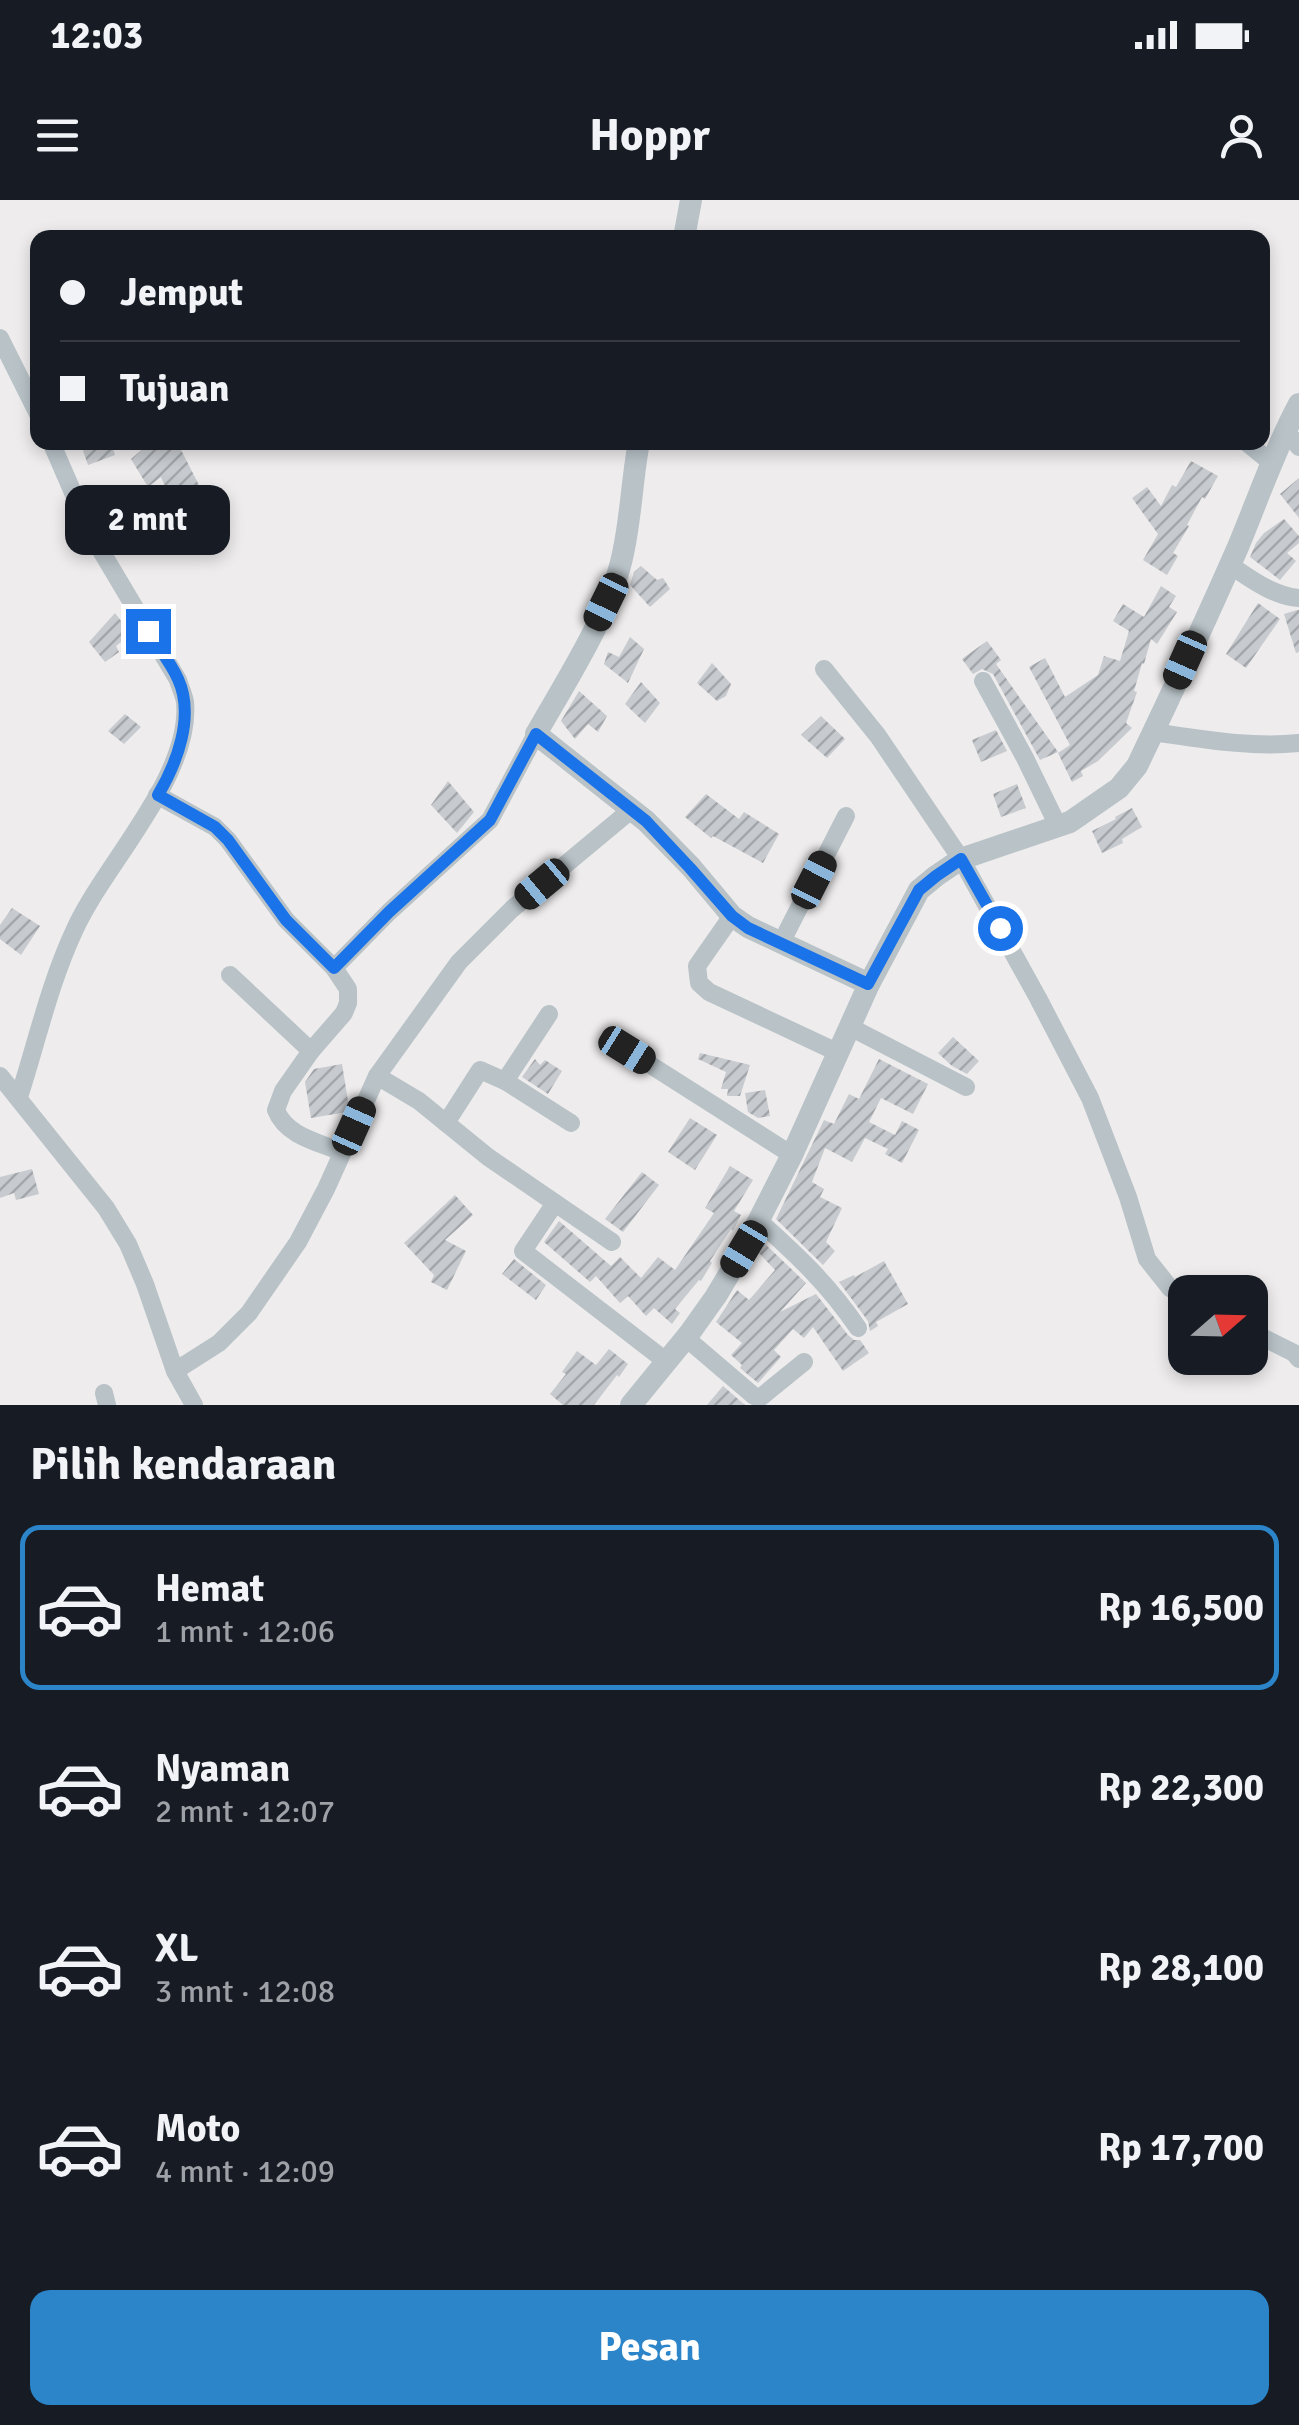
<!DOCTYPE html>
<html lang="id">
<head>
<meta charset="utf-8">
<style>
  :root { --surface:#171b24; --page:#242831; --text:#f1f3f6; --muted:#9ea1a6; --line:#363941; --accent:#2b85c8 }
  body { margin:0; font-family:Signika,sans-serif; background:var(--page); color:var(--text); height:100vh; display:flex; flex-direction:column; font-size:38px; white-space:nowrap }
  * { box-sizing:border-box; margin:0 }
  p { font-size:32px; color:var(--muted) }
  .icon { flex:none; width:55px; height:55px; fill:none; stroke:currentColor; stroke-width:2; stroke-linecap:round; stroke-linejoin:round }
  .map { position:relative; height:1205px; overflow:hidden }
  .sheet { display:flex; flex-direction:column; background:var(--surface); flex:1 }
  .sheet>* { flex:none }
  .hud { position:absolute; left:30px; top:30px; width:1240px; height:220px; border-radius:20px; box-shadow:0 5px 15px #0003; display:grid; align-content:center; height:220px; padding:0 30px; background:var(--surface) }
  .needle { width:65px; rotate:70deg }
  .buttons { position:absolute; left:1168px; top:1075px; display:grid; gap:20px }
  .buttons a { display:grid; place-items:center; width:100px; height:100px; border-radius:20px; background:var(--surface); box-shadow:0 5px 15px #0003; font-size:50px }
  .end { position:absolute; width:45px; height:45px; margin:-22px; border:12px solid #1a73e8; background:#fff; box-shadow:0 0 0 5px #fff }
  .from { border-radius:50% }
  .bubble { position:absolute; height:70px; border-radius:20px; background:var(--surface); box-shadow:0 5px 15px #0003; font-size:32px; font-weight:800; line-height:70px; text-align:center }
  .car { position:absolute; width:30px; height:60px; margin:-30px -15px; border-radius:12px; box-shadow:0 0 8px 2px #0007; background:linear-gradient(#222 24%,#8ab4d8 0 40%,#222 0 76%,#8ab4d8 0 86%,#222 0) }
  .hud b { display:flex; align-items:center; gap:35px; height:95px; font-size:38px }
  .hud b+b { border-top:2px solid var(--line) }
  .hud i { width:25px; height:25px; background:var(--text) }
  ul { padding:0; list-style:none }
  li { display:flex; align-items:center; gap:30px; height:165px; margin:0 20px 15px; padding:0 10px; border:5px solid transparent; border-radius:20px }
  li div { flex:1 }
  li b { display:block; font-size:38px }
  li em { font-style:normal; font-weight:800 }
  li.active { border-color:var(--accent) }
  li>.icon { width:90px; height:90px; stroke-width:1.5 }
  h2 { padding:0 30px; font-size:45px; line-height:120px }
  .button { display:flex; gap:20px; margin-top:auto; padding:20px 30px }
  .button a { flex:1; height:115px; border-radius:20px; background:var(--accent); color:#fff; font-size:40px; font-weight:800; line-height:115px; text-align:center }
  .status { display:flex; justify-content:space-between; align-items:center; height:70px; padding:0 50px; background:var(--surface); direction:ltr }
  .status svg { height:28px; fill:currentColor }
  header { display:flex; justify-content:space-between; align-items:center; height:130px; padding:0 30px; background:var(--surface); font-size:45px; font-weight:800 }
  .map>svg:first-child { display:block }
  .building { fill:url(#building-hatch) }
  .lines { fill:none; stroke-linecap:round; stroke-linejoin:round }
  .minor { stroke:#b8c2c7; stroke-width:18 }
  .tertiary { stroke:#b8c2c7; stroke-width:22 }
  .route { stroke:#1a73e8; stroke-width:12 }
</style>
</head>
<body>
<div class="status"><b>12:03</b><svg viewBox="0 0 49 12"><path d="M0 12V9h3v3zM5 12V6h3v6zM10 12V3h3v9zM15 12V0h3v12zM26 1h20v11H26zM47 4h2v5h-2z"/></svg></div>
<header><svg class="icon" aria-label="menu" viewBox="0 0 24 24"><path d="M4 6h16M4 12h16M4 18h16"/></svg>Hoppr<svg class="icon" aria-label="person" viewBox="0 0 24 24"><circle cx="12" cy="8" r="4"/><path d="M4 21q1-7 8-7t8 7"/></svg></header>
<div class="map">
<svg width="1299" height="1205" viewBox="0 0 1299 1205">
  <defs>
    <pattern id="building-hatch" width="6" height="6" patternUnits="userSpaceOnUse" patternTransform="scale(2.5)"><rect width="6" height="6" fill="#c7cace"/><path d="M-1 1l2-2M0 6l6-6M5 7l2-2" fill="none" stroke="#a3a6aa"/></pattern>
  </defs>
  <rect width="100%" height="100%" fill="#eeecec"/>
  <!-- building -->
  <g class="building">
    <polygon points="80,242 111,242 115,255 88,265"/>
    <polygon points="151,242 177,242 202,291 175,309 161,277 148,287 131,259"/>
    <polygon points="1191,261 1218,276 1205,299 1202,297 1187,325 1189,326 1173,353 1178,356 1167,375 1143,360 1158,334 1132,298 1147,287 1161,306 1172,285 1176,287"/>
    <polygon points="1299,278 1299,318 1280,294"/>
    <polygon points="1284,319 1299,336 1299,343 1287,353 1296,361 1280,380 1250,357 1256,343 1264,333"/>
    <polygon points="641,366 657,380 663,378 670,389 650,407 630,385 634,372"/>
    <polygon points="1161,386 1176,396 1169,407 1177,412 1157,444 1151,439 1144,464 1142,463 1134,491 1137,492 1126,523 1132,528 1098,561 1081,571 1083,576 1072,582 1058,553 1070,545 1029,467 1045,458 1065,497 1098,475 1104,456 1120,461 1129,431 1113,421 1123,404 1144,417"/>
    <polygon points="1258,403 1280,419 1246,468 1226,454"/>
    <polygon points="1297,410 1299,410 1299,452 1296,453 1284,414"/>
    <polygon points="115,413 131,434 116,446 119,452 105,462 89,442"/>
    <polygon points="630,437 644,449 628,483 604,464 608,452 619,457"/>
    <polygon points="987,441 1001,460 996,464 1058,552 1040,560 993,474 982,469 973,474 962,459"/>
    <polygon points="712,463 731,484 726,496 717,501 697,483"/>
    <polygon points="641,482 660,503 645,523 625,504"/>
    <polygon points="579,491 607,516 598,532 588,524 575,539 561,521"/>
    <polygon points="125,514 141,527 124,544 108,531"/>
    <polygon points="821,516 845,539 827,558 801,535"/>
    <polygon points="996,530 1007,551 981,562 972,540"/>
    <polygon points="448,581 474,612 457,633 431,605"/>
    <polygon points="1017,584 1026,608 1001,617 993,594"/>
    <polygon points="706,594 739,619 744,612 779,634 763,663 713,636 711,638 685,617"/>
    <polygon points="1132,608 1142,627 1122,639 1123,643 1102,653 1092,631 1116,619 1115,617"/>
    <polygon points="12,708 40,726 21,755 0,739 0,725"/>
    <polygon points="953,837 979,861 967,874 952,866 938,853"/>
    <polygon points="700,853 750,865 740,896 727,896 728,889 721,889 726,872 698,859"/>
    <polygon points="535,859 540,865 545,860 562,871 548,894 522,877"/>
    <polygon points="879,859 928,884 913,914 881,898 869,922 895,935 902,921 919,930 902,963 885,954 888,949 865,938 852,962 825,948 812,982 824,989 820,997 842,1008 826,1042 835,1051 823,1065 776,1019 824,920 834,924 849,894 859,899"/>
    <polygon points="342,864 349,907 347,912 311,918 305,882 314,869"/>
    <polygon points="765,890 770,916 758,918 748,912 745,893"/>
    <polygon points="690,918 717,935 695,970 668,952"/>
    <polygon points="730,966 753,980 734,1011 741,1015 733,1031 731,1029 710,1061 712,1063 701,1081 699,1080 675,1109 680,1113 672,1124 654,1108 646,1116 628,1096 620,1103 596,1076 590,1082 544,1042 559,1021 611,1066 620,1057 641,1078 658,1057 675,1070 714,1013 705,1008"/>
    <polygon points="32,969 39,994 16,1000 14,993 0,998 0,977"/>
    <polygon points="642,972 659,985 623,1032 605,1019"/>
    <polygon points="455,995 473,1015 445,1040 466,1051 447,1090 431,1082 434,1075 404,1043"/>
    <polygon points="764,1043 806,1083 780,1112 816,1094 848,1135 854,1140 860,1140 869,1153 843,1171 813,1127 804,1138 793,1129 774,1150 781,1157 758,1183 740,1168 742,1165 731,1155 742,1143 716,1122 737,1090 749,1100 775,1070 759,1053"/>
    <polygon points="514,1059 546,1085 536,1100 502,1074"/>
    <polygon points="884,1061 908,1104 876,1122 878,1126 870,1131 868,1121 839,1082 854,1075 855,1077"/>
    <polygon points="609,1149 628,1164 619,1177 617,1175 594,1205 563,1205 550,1194 566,1174 562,1172 577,1151 596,1165"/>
    <polygon points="723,1186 745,1205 707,1205"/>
  </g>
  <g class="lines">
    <!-- minor -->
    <g class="minor">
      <polyline points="0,138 38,214"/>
      <polyline points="1285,230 1299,247"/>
      <polyline points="1246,242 1273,264"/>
      <path d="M1230,365C1251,379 1273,396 1299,398"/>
      <polyline points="824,469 878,536 961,659 1038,798 1090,898 1128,997 1147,1059 1170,1088 1185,1097"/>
      <polyline points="983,481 1025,558 1058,626"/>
      <path d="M1153,532C1202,539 1250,548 1299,543"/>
      <path d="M157,595L215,627L228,640L286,720L334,768L348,789V803L344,813L311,851L283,891L276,910C286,936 318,942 342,952"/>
      <polyline points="732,716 697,766 699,783 709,792 839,853"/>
      <polyline points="781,743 846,616"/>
      <polyline points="334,768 389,712 490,620 536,534"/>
      <polyline points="230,775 311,851"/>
      <polyline points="850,827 966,887"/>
      <polyline points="627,850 792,955"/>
      <polyline points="0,876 106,1008 128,1044 145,1084 175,1171 194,1205"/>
      <polyline points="377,876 419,901 488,957 612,1042"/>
      <polyline points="505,881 571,923"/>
      <path d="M19,897C37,841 50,782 75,729C105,663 192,576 185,502C184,495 180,487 178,480L91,334L51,242"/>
      <polyline points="446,923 480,870 505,881 549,814"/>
      <polyline points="555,1003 523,1051 667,1162"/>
      <path d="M759,1021C799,1057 828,1084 858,1128"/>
      <polyline points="1250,1131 1294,1153 1299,1159"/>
      <polyline points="686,1138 754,1196 761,1197 804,1162"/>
      <polyline points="175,1171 219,1143 249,1113 298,1042 326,989 377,876 459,762 512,709 631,610"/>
      <polyline points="104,1193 107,1205"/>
    </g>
    <!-- tertiary -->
    <g class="tertiary">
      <polyline points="684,38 691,0"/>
      <path d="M639,242C631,284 631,326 620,366C604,423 565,483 536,534L646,621L691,667L732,716L748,727L869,784"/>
      <path d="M631,1205L689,1134L716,1096L744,1049L792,955L869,784L919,690L936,676L961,659L1070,622L1119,588L1137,566C1172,493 1206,420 1238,347C1258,299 1275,249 1299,204"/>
    </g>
  </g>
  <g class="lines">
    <!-- route -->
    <path class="route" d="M148,431C158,447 171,463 178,479C195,516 177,563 158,595L215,627L228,640L286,720L334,768L389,712L490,620L536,534L646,621L690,668L732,716L748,728L868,784L919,690L936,676L961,659L1000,728"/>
  </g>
</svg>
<div class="buttons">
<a><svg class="needle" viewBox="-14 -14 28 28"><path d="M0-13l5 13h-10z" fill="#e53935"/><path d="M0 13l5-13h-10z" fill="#9ea1a6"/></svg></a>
</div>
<i class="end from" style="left:1000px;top:728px"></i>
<i class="end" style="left:148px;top:431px"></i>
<div class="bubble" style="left:65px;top:285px;width:165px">2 mnt</div>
<i class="car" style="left:606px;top:402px;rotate:206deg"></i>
<i class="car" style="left:1185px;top:460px;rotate:204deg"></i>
<i class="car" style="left:814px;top:680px;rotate:27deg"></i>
<i class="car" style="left:542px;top:684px;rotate:230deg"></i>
<i class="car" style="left:627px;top:850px;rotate:122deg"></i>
<i class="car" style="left:354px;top:926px;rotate:24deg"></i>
<i class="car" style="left:744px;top:1049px;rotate:211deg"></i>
<div class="hud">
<b><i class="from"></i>Jemput</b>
<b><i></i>Tujuan</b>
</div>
</div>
<section class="sheet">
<h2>Pilih kendaraan</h2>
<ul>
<li class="active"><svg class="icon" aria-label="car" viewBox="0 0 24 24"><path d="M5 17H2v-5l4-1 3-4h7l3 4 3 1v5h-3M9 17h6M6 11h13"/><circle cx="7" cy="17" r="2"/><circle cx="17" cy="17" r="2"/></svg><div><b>Hemat</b><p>1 mnt · 12:06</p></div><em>Rp 16,500</em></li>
<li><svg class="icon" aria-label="car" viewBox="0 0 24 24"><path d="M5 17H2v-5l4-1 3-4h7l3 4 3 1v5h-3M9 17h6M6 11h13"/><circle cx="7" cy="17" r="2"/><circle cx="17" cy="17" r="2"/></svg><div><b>Nyaman</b><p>2 mnt · 12:07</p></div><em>Rp 22,300</em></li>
<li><svg class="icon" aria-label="car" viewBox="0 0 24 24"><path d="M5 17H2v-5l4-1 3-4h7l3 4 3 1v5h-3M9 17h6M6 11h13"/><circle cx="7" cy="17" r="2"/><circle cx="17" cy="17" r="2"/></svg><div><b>XL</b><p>3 mnt · 12:08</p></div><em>Rp 28,100</em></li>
<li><svg class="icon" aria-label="car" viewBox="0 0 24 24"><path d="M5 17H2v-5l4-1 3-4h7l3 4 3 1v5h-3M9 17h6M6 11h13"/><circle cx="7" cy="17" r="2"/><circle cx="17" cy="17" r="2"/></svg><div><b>Moto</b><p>4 mnt · 12:09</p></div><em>Rp 17,700</em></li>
</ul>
<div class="button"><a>Pesan</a></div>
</section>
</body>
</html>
